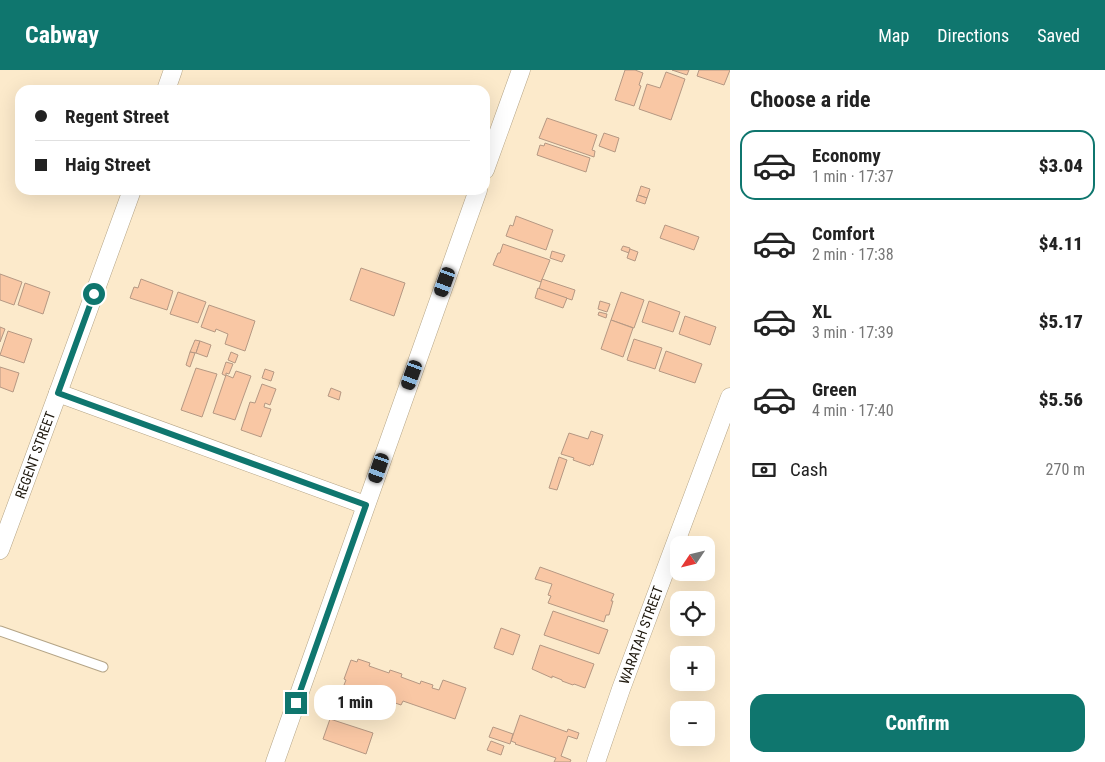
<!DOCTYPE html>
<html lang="en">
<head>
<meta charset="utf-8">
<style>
  :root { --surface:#fff; --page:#f6f6f6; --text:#222; --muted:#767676; --line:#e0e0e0; --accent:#0f766e }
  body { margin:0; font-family:"Roboto Condensed",sans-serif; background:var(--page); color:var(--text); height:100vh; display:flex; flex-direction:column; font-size:19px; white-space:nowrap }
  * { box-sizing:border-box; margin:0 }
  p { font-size:16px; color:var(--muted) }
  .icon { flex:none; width:28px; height:28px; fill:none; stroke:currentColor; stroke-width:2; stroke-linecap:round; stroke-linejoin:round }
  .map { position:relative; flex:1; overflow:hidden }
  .sheet { display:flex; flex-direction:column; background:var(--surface); width:375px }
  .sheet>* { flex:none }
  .guide { position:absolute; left:15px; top:15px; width:475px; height:110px; border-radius:15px; box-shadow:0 5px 20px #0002; display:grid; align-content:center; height:110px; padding:0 20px; background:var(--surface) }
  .needle { width:32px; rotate:235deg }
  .buttons { position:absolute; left:670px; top:466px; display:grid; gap:10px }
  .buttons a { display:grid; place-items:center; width:45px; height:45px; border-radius:10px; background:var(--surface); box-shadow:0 5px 20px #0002; font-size:25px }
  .end { position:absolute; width:22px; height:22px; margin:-11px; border:6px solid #0f766e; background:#fff; box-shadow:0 0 0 2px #fff }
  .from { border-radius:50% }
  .bubble { position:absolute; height:35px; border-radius:15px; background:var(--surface); box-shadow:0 5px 20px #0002; font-size:16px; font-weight:800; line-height:35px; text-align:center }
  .car { position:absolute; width:15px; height:30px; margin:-15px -8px; border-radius:6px; box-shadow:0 0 4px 1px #0007; background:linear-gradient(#222 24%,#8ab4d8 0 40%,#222 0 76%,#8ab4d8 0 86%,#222 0) }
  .guide b { display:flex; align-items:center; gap:18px; height:48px; font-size:19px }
  .guide b+b { border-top:1px solid var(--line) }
  .guide i { width:12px; height:12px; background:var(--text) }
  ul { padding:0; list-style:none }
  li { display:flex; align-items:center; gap:15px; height:70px; margin:0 10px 8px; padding:0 10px; border:2px solid transparent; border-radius:15px }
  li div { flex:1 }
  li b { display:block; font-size:19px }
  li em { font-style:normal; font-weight:800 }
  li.active { border-color:var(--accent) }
  li>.icon { width:45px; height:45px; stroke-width:1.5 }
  h2 { padding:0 20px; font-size:22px; line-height:60px }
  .pay { display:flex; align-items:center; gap:12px; height:55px; padding:0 20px; font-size:19px }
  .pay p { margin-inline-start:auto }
  .button { display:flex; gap:10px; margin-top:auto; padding:10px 20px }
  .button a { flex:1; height:58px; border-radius:15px; background:var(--accent); color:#fff; font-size:20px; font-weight:800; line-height:58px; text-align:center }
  header { display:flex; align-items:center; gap:30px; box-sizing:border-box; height:70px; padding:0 25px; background:var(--accent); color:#fff }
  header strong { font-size:24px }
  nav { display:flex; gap:28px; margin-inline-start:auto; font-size:18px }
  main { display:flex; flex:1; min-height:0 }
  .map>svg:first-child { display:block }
  .building { fill:#f9c7a4; stroke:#b59883 }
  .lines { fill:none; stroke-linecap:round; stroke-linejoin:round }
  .service-casing { stroke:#b4a486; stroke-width:11 }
  .minor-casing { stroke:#b4a486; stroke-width:19 }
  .service { stroke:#fff; stroke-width:9 }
  .minor { stroke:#fff; stroke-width:18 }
  .route { stroke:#0f766e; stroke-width:6 }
  .labels { text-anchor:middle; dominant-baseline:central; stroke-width:4.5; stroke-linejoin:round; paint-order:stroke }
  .street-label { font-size:14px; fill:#1d170c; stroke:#fff }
</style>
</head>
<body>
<header>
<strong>Cabway</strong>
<nav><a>Map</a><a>Directions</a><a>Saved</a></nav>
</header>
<main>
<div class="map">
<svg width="730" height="692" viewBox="0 0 730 692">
  <rect width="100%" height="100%" fill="#fceacb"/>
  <!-- building -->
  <g class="building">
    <polygon points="625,0 635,0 643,3 639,15 641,16 634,36 615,30"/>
    <polygon points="672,0 689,0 687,5"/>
    <polygon points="699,0 730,0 724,15 697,6"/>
    <polygon points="666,2 685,9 671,50 639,39 647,14 660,18"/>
    <polygon points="547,48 597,65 592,80 595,81 594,87 539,68"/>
    <polygon points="604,63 619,68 615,82 599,76"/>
    <polygon points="545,73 590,88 586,102 537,85 540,75 544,76"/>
    <polygon points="641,116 650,119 647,128 638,125"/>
    <polygon points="638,125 647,128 645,134 636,131"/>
    <polygon points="516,146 553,160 546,180 506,166 510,155 513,156"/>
    <polygon points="665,155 699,167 694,180 660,168"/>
    <polygon points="503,174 550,190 541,212 493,195 498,183 500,183"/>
    <polygon points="623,176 630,178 629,183 621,180"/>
    <polygon points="630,179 638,182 635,191 627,188"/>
    <polygon points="552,181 565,185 562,192 550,188"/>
    <polygon points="361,198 405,213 394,246 350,230"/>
    <polygon points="0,204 22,212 14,235 0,230"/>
    <polygon points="141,209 173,221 167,240 130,228 134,217 138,218"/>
    <polygon points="542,209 575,220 572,230 539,219"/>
    <polygon points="25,213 50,222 43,244 18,235"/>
    <polygon points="538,218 567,228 563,238 535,228"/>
    <polygon points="178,222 206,232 198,253 170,244"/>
    <polygon points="621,222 644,230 634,258 611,250"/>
    <polygon points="600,231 610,234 607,242 598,239"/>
    <polygon points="649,231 680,242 673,262 642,252"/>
    <polygon points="209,235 255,251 245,281 225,274 228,264 216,259 215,262 201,257"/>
    <polygon points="599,242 607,244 606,248 598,245"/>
    <polygon points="685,246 716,257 710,275 679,264"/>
    <polygon points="611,250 633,258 623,287 601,279"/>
    <polygon points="0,257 5,259 0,272"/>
    <polygon points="8,261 32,269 24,293 0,285"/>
    <polygon points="634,269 662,278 655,299 627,290"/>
    <polygon points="195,270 200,271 196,283 190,282"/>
    <polygon points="200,271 211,275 207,287 196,283"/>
    <polygon points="666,281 702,294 695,313 659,301"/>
    <polygon points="190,282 195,283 190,297 186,295"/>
    <polygon points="231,282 238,285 235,293 228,290"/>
    <polygon points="226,292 233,294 229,304 226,303 226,306 222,304"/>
    <polygon points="0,297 19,303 13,322 0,317"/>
    <polygon points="196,298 217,304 202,347 181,340"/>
    <polygon points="265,299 274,302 271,311 262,308"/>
    <polygon points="236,301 251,306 235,350 213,343 226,305 233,308"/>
    <polygon points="262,314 276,319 270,335 265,333 264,337 271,339 261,367 241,360 250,332 255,333"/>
    <polygon points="331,318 341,322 339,330 328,326"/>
    <polygon points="591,361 603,365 593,395 591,394 590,396 573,390 574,388 561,384 569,363 588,369"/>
    <polygon points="559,387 567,390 557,420 549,418"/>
    <polygon points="540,497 614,524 611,531 613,531 609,545 606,545 604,552 548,533 551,526 548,525 552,514 535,509"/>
    <polygon points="553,541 608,560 599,584 544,565"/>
    <polygon points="501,558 520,565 513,585 494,578"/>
    <polygon points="540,575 594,594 585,618 574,614 573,615 562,611 562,610 552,606 552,608 532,599"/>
    <polygon points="358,589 370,593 369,596 389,603 390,600 402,604 401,607 420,614 421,611 433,615 432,618 439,620 443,610 466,618 455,649 403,631 401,635 375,626 377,622 360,616 358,620 344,615 346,610 344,609 351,590 357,592"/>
    <polygon points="344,618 375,628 369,646 338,636"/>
    <polygon points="520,645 567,662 568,659 579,663 577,669 568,666 561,686 571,690 570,692 554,692 556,688 515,674 516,673 511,671"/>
    <polygon points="330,649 373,663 366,684 323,669"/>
    <polygon points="493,657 513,664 510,674 489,667"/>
    <polygon points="491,671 504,676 501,685 487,680"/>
  </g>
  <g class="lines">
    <defs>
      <polyline id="service" points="0,561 103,597"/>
      <g id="minor">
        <polyline points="166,20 173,0"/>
        <polyline points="485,100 521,0"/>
        <polyline points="58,323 365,435"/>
        <polyline points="0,480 58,323 132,120"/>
        <polyline points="275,692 478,120"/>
        <polyline points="596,692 621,619 730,327"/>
      </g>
    </defs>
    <!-- service casing -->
    <use href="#service" class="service-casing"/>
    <!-- minor casing -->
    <use href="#minor" class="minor-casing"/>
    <!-- service -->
    <use href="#service" class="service"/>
    <!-- minor -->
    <use href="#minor" class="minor"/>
  </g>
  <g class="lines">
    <!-- route -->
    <polyline class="route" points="94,224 58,323 366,435 296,633"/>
  </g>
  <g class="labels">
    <!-- street labels -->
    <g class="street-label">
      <text transform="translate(35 385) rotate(-70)">REGENT STREET</text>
      <text transform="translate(641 565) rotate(-70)">WARATAH STREET</text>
    </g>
  </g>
</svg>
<div class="buttons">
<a><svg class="needle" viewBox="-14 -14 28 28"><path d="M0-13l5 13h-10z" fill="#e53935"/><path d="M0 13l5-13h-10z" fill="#767676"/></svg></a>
<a><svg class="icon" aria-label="locate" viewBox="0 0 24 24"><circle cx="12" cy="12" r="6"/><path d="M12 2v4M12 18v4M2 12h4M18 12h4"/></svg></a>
<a>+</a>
<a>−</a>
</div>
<i class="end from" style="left:94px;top:224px"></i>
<i class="end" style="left:296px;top:633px"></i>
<div class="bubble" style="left:314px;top:615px;width:82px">1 min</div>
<i class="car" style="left:445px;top:212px;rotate:200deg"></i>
<i class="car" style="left:412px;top:305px;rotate:200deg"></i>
<i class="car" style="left:379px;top:398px;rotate:199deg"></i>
<div class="guide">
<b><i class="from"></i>Regent Street</b>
<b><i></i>Haig Street</b>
</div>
</div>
<section class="sheet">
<h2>Choose a ride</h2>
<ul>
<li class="active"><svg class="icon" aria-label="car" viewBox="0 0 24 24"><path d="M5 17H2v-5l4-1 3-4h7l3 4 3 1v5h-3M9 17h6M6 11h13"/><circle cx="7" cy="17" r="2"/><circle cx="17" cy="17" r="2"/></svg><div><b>Economy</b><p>1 min · 17:37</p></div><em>$3.04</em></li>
<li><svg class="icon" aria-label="car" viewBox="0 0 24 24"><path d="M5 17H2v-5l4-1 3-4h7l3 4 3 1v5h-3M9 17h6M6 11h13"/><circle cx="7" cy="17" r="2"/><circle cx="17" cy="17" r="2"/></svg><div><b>Comfort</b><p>2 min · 17:38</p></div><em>$4.11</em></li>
<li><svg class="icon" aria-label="car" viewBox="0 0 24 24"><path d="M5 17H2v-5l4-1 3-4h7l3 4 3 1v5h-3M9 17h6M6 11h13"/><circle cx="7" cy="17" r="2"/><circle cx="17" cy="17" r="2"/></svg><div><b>XL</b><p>3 min · 17:39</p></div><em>$5.17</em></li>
<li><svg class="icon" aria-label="car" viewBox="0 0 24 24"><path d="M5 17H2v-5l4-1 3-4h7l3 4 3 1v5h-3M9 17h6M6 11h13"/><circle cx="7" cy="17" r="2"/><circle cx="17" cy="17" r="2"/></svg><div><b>Green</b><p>4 min · 17:40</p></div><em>$5.56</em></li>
</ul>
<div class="pay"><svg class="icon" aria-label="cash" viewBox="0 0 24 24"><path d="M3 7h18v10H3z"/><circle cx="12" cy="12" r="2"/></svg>Cash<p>270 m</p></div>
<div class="button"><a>Confirm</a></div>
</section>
</main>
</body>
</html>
